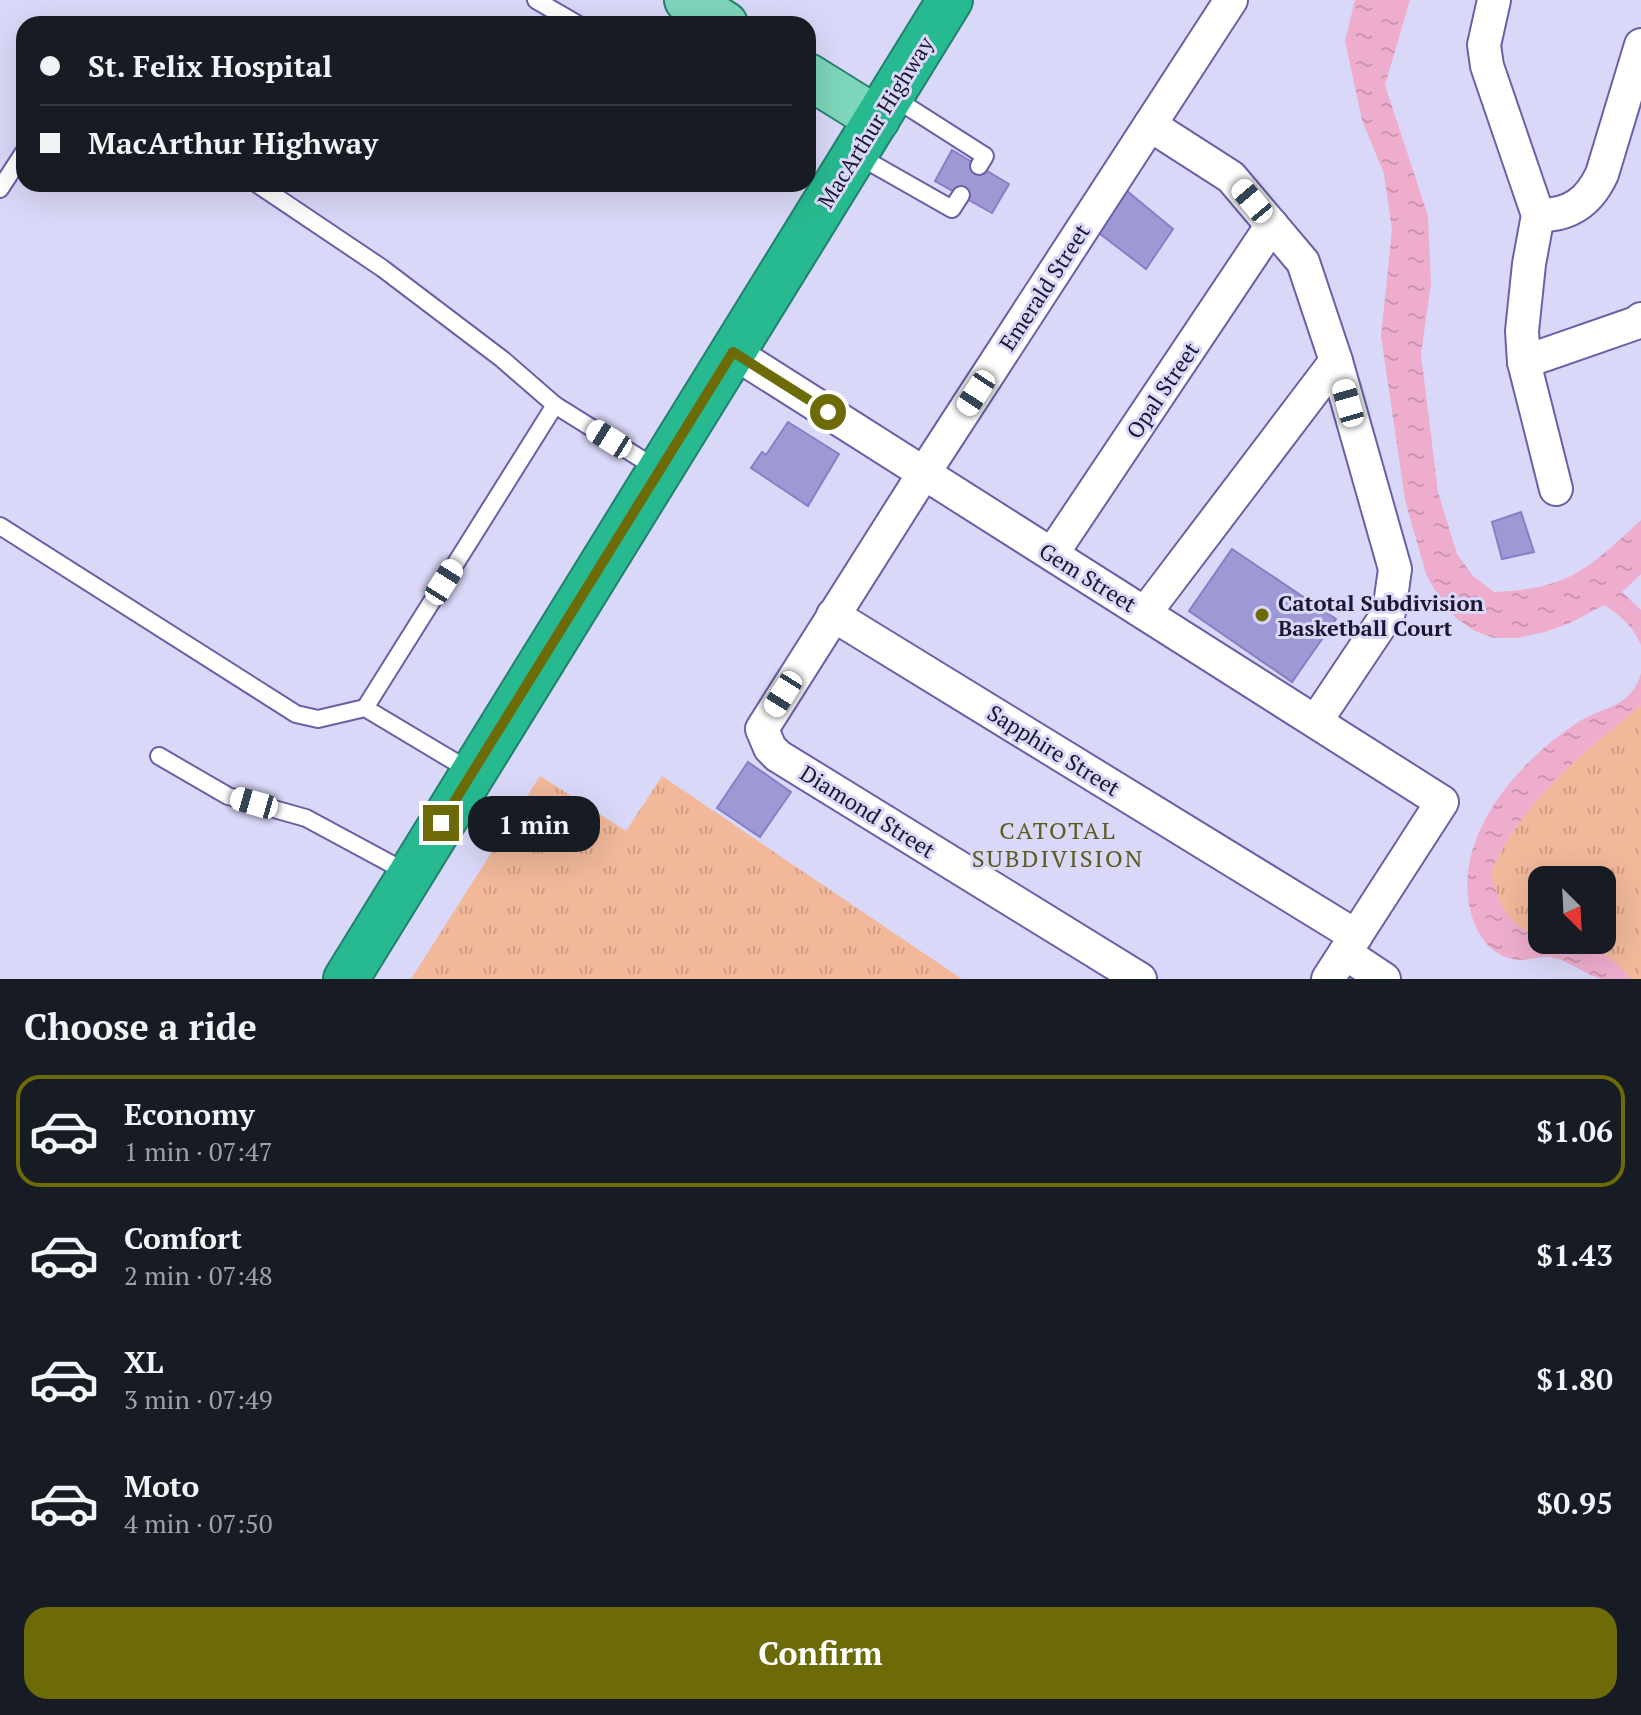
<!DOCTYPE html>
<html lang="en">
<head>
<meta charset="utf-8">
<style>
  :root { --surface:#171b24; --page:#242831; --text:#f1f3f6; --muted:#9ea1a6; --line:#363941; --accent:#6d6b08 }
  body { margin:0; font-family:"PT Serif",serif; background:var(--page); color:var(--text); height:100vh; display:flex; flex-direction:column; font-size:30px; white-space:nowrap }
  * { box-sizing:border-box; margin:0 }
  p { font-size:26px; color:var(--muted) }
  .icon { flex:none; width:44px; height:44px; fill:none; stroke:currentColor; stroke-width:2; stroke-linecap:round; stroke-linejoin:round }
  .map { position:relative; height:979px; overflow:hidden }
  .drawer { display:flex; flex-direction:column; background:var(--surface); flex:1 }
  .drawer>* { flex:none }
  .banner { position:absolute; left:16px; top:16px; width:800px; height:176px; border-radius:24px; box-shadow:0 8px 32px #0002; display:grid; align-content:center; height:176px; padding:0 24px; background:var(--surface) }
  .needle { width:52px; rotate:156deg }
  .tools { position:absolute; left:1528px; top:866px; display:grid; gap:16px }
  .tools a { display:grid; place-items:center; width:88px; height:88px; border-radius:16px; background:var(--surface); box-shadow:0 8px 32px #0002; font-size:40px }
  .end { position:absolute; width:36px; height:36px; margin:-18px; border:10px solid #6d6b08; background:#fff; box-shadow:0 0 0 4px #fff }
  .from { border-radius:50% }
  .bubble { position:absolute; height:56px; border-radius:24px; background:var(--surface); box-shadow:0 8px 32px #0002; font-size:26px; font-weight:800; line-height:56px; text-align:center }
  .car { position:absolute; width:24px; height:48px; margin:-24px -12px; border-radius:10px; box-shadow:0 0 6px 2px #0007; background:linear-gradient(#fff 24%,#345 0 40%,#fff 0 76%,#345 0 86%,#fff 0) }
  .banner b { display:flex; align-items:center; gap:28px; height:76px; font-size:30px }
  .banner b+b { border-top:2px solid var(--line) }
  .banner i { width:20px; height:20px; background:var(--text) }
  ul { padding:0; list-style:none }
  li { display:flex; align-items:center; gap:24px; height:112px; margin:0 16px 12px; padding:0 8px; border:4px solid transparent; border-radius:24px }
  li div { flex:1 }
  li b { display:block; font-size:30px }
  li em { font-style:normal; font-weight:800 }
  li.current { border-color:var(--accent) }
  li>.icon { width:72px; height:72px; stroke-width:1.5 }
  h2 { padding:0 24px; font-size:36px; line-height:96px }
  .button { display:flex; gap:16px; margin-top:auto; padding:16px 24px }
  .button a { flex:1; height:92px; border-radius:24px; background:var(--accent); color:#fff; font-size:32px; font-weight:800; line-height:92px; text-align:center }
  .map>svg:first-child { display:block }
  .grass { fill:url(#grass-tufts) }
  .water { fill:url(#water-ripples) }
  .building { fill:#9e99d4; stroke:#877ec7; stroke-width:2 }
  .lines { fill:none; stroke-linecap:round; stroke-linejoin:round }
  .lane-casing { stroke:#6960a6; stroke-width:20 }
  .street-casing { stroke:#6960a6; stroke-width:36 }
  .primary-casing { stroke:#22806f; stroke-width:48 }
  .highway-casing { stroke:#22806f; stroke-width:48 }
  .lane { stroke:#fff; stroke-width:16 }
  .street { stroke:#fff; stroke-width:32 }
  .primary { stroke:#7dd5bc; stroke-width:44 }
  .highway { stroke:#27b98f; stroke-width:44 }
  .route { stroke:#6d6b08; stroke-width:10 }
  .poi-dot { fill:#6d6b08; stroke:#dad8f8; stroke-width:3 }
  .labels { text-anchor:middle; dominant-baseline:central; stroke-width:6; stroke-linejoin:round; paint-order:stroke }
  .street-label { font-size:22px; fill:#1a1633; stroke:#dad8f8 }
  .poi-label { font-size:22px; font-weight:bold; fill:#1a1633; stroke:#dad8f8; text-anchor:start }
  .neighbourhood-label { font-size:24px; letter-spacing:2px; fill:#5b5a1f; stroke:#dad8f8 }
</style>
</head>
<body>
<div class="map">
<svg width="1641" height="979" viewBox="0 0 1641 979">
  <defs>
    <pattern id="grass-tufts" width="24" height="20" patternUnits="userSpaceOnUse" patternTransform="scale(2)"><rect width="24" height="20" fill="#f1b89a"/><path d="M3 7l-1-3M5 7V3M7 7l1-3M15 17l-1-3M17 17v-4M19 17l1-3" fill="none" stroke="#ce9d85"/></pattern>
    <pattern id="water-ripples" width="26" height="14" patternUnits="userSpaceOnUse" patternTransform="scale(2)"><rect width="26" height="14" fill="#eeadcd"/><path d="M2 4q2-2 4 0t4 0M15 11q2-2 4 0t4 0" fill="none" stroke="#cc94b0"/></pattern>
  </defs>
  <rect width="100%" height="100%" fill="#dad8f8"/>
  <!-- grass -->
  <g class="grass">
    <path d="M1641,705V979H1631C1613,958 1594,947 1568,940H1602V880H1542V936C1507,929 1498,903 1491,872C1522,801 1582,753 1641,705Z"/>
    <polygon points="540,776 626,831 662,776 962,979 411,979"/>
  </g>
  <!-- water -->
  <g class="water">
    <path d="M1355,0H1410L1385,85L1428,216L1431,283L1421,354L1438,492L1457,554L1473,576L1494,592C1569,589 1588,569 1641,520V574L1622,592L1641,610V645C1633,626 1621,616 1604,605L1572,622L1545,632L1517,638H1494L1475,631L1456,618L1438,596L1426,574L1405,500L1381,336L1392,230L1384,174L1362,120L1345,41Z"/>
    <path d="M1641,673V705C1583,753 1522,801 1491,872C1498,903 1508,929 1542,936V940C1582,940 1605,948 1631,979C1622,979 1610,979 1601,979C1585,975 1569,960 1551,957C1541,956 1530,960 1521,960C1496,959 1481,942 1473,920C1447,842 1516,763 1577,723C1602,706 1631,709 1641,673Z"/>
  </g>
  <!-- building -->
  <g class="building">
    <polygon points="952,150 1009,184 992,213 935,181"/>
    <polygon points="1121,186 1173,229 1146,269 1095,230"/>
    <polygon points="788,422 839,454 808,506 751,468 762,452 766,455"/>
    <polygon points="1521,512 1534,552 1502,559 1492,522"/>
    <polygon points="1232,549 1336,619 1292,682 1189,611"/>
    <polygon points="748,762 791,792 760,837 717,808"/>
  </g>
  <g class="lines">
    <defs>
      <g id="lane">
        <polyline points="536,0 577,24"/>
        <polyline points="891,96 985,156 979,166"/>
        <polyline points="857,155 952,209 961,195"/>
        <polyline points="257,184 382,268 502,359 555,405 659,470"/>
        <polyline points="0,189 24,152"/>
        <polyline points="0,526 296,714 318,719 365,708 472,772"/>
        <polyline points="365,708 555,405"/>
        <polyline points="159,756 228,796 306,818 408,873"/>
      </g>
      <g id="street">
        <polyline points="1494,0 1484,45 1487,66 1538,215 1529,264 1522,331 1524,362 1556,489"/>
        <polyline points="1150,125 1231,177 1303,262 1336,361 1395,569 1389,612 1316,721"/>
        <path d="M1538,215C1570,216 1589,202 1602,174L1641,45"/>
        <polyline points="733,352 1442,802 1328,979"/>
        <polyline points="1524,362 1636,323 1641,319"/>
        <polyline points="1052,554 1272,225"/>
        <polyline points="1145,613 1336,361"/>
        <polyline points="833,615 1356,936"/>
        <polyline points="1345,953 1384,979"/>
        <polyline points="1140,979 778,756 770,748 762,729 924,473 1231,0"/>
      </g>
      <g id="primary">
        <polyline points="687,0 725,24"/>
        <polyline points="808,76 877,119"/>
      </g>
      <polyline id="highway" points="346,979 950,0"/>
    </defs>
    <!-- lane casing -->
    <use href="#lane" class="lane-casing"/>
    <!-- street casing -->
    <use href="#street" class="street-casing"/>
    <!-- primary casing -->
    <use href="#primary" class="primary-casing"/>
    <!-- highway casing -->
    <use href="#highway" class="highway-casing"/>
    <!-- lane -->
    <use href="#lane" class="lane"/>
    <!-- street -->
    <use href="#street" class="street"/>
    <!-- primary -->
    <use href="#primary" class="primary"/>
    <!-- highway -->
    <use href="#highway" class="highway"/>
  </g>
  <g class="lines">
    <!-- route -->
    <polyline class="route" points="441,823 733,352 828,412"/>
  </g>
  <!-- markers -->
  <circle class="poi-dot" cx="1262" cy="615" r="8"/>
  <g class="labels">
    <!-- street labels -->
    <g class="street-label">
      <text transform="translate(875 122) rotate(-58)">MacArthur Highway</text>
      <text transform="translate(1044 287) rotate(-57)">Emerald Street</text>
      <text transform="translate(1162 390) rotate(-56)">Opal Street</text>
      <text transform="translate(1088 577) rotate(32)">Gem Street</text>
      <text transform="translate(1054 750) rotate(32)">Sapphire Street</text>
      <text transform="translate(868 811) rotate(32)">Diamond Street</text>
    </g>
    <!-- poi labels -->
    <g class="poi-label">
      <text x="1278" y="602">Catotal Subdivision<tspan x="1278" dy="25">Basketball Court</tspan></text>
    </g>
    <!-- neighbourhood labels -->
    <g class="neighbourhood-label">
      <text x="1058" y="830">CATOTAL<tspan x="1058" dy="28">SUBDIVISION</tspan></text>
    </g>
  </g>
</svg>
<div class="tools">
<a><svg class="needle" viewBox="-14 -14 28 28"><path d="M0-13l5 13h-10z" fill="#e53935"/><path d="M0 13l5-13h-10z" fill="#9ea1a6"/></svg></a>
</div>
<i class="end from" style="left:828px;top:412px"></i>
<i class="end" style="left:441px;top:823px"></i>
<div class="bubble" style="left:468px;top:796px;width:132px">1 min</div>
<i class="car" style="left:1252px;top:201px;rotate:320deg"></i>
<i class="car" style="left:976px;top:393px;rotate:213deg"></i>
<i class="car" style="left:1348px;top:403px;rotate:344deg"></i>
<i class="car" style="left:609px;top:439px;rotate:302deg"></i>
<i class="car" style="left:444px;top:582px;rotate:32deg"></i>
<i class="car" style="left:783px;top:694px;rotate:212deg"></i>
<i class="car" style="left:254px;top:803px;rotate:286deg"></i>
<div class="banner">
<b><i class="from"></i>St. Felix Hospital</b>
<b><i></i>MacArthur Highway</b>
</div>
</div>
<section class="drawer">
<h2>Choose a ride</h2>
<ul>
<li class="current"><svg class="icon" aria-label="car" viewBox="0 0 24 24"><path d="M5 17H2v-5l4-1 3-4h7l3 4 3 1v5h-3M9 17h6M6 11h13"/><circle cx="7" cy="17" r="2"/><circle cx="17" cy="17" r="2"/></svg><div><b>Economy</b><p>1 min · 07:47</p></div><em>$1.06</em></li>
<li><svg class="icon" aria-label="car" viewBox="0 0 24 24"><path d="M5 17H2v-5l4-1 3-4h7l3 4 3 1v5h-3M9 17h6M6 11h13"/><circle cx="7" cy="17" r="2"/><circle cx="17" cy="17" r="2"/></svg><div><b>Comfort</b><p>2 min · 07:48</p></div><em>$1.43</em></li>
<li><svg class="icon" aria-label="car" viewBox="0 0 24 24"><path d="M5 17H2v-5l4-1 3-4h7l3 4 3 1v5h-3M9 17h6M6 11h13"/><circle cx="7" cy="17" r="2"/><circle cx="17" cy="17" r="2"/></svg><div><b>XL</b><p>3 min · 07:49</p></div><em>$1.80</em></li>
<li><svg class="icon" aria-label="car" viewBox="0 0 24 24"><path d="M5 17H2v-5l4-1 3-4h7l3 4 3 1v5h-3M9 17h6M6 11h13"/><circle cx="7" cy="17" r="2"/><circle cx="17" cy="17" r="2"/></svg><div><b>Moto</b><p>4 min · 07:50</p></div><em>$0.95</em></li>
</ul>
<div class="button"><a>Confirm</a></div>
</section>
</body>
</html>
